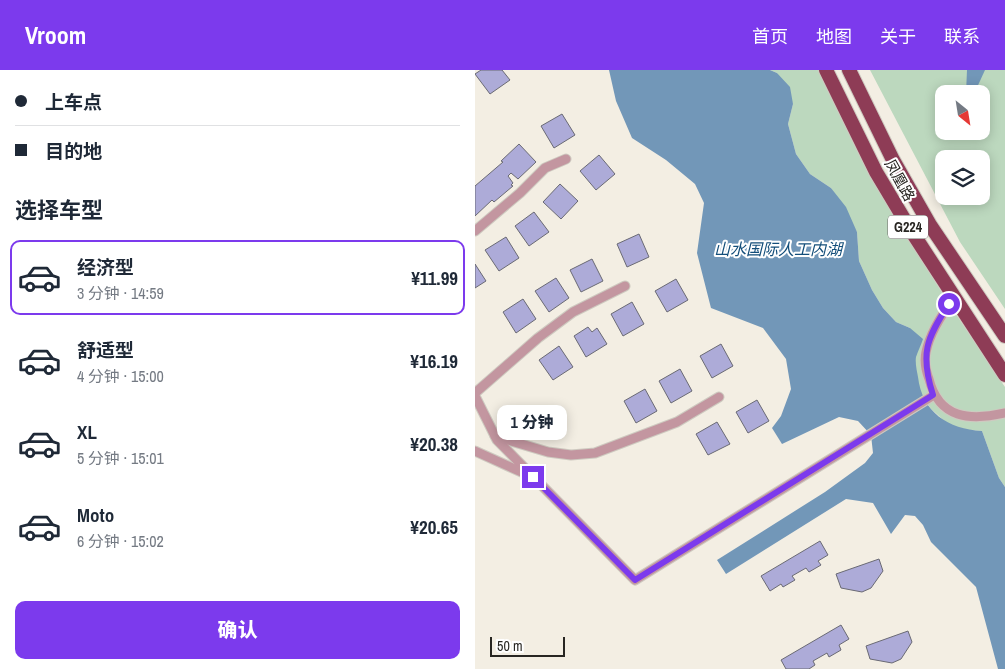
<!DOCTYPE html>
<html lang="zh">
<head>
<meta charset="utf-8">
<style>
  :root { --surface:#fff; --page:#f2f2f3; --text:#1f2937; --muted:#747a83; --line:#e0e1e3; --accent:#7c3aed }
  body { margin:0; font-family:"Archivo Narrow","Noto Sans SC",sans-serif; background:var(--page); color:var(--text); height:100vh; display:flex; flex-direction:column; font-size:19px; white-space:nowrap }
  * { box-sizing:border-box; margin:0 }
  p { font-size:16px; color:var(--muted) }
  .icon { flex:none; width:28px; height:28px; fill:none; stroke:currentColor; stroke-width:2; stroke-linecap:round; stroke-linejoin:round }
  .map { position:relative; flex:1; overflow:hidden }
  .side { display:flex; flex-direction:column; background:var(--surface); width:475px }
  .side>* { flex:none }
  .top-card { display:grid; align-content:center; height:110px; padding:0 15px; background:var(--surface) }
  .needle { width:32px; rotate:150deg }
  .fabs { position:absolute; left:460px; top:15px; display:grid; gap:10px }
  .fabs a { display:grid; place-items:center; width:55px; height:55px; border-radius:10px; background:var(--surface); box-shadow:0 2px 12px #0003; font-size:25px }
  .scale { position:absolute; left:15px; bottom:12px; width:75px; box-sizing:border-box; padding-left:5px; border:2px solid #282622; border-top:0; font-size:14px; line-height:18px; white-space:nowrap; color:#282622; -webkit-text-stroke:4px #fff; paint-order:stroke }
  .end { position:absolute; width:22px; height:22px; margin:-11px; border:6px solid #7c3aed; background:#fff; box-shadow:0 0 0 2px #fff }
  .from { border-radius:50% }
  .bubble { position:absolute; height:35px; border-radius:10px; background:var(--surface); box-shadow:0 2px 12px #0003; font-size:16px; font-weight:800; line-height:35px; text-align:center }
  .top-card b { display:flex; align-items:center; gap:18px; height:48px; font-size:19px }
  .top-card b+b { border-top:1px solid var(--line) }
  .top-card i { width:12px; height:12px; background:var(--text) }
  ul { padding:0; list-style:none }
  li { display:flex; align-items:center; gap:15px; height:75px; margin:0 10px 8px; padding:0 5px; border:2px solid transparent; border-radius:10px }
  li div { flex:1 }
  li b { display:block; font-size:19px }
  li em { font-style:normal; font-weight:800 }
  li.active { border-color:var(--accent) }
  li>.icon { width:45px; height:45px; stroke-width:1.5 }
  h2 { padding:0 15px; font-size:22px; line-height:60px }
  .button { display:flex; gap:10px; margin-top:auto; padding:10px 15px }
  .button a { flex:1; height:58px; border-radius:10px; background:var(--accent); color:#fff; font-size:20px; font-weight:800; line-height:58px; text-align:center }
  header { display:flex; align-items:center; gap:30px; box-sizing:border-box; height:70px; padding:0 25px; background:var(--accent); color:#fff }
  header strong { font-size:24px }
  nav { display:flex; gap:28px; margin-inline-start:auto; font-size:18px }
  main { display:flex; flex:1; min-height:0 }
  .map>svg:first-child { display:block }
  .green { fill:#bcd8be; fill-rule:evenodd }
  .water { fill:#7297b8 }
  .building { fill:#adabd8; stroke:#6a6a74 }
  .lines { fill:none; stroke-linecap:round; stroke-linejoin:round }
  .minor-casing { stroke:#cecac0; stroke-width:11 }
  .trunk-casing { stroke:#cecac0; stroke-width:16 }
  .minor { stroke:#c396a0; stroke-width:9 }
  .trunk { stroke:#8e3c56; stroke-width:14 }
  .route { stroke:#7c3aed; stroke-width:6 }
  .labels { text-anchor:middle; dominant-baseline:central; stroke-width:4; stroke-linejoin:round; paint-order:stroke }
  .shield { fill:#fff; stroke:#686764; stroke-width:1 }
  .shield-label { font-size:14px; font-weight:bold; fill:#282622 }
  .street-label { font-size:15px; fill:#282622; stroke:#fff }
  .water-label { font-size:16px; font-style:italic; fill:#134e7a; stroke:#fff }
</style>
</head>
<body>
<header>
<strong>Vroom</strong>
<nav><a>首页</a><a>地图</a><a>关于</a><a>联系</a></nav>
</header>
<main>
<section class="side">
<div class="top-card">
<b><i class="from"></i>上车点</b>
<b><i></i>目的地</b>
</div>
<h2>选择车型</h2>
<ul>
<li class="active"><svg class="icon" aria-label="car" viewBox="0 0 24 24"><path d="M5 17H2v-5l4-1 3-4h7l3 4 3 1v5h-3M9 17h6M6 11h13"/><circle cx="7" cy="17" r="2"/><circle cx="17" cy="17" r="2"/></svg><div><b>经济型</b><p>3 分钟 · 14:59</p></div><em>¥11.99</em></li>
<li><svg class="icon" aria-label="car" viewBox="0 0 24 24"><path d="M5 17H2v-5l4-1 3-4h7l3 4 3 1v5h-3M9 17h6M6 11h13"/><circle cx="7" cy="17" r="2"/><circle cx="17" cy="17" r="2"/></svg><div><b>舒适型</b><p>4 分钟 · 15:00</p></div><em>¥16.19</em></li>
<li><svg class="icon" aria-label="car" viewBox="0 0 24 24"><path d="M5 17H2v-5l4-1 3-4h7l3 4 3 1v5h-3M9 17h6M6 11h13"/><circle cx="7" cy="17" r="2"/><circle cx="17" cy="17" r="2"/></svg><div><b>XL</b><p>5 分钟 · 15:01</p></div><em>¥20.38</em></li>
<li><svg class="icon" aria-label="car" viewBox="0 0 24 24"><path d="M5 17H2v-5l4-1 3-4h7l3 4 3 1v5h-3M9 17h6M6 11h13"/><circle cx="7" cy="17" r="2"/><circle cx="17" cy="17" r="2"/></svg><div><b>Moto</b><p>6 分钟 · 15:02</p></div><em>¥20.65</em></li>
</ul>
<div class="button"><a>确认</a></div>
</section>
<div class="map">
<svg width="530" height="599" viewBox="0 0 530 599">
  <rect width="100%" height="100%" fill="#f3eee3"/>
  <!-- green -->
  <g class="green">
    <polygon points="295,0 345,0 430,163 474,234 530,317 530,417 524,408 507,361 491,360 474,355 456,339 444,321 435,258 421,252 408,238 397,220 384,191 382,162 356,118 335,104 321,84 313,54 318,34 302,3"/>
    <path d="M395,0H530V239L485,172ZM469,24H506V61H469ZM469,89H506V126H469Z"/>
  </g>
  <!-- water -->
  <g class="water">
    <path d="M134,0H295L302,3L315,17L318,34L313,54L321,84L335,104L356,118L371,137L382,162L384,191L397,220L408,238L421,252L435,258L448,269C446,275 443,281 441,287C440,293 442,301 443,307C447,342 473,359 507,361L524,408L530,417V599H523L501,517L456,472L448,455L440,446L430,445L416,464L398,433L371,429L251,504L242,490L350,422L390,393L398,383L396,365L383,351L364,347L307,374L297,358L306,346L316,319L311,289L288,258L236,238L222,183L229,133L220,114L191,90L157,68L141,31Z"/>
    <polygon points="492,0 510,0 499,24 491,24"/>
  </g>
  <!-- building -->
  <g class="building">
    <polygon points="6,0 27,0 35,10 15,24 0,4"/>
    <polygon points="87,44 100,65 79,78 66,56"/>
    <polygon points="44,74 61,92 43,109 36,103 33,106 38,113 36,115 38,116 19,132 17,130 0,146 0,116 28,92 26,91"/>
    <polygon points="124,85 140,104 121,120 105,101"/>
    <polygon points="85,114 103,131 86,149 68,132"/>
    <polygon points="59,142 74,162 54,176 40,156"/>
    <polygon points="164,164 174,187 152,197 142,174"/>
    <polygon points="31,167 44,188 24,201 10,180"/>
    <polygon points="117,189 128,211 106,222 95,200"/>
    <polygon points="0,194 11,211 0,218"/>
    <polygon points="81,208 94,228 74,242 60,221"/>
    <polygon points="201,209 213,230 192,242 180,221"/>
    <polygon points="48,229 61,249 41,263 28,242"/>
    <polygon points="157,232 169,254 148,266 136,244"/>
    <polygon points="113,257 117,262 122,258 132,274 111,287 99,266"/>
    <polygon points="246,274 258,296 237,308 225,286"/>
    <polygon points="84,276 98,297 78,310 64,290"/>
    <polygon points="205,299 217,321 196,333 184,311"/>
    <polygon points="170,319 182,341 161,353 149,331"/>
    <polygon points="282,330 294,351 273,363 261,342"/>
    <polygon points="242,352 255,374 233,385 221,364"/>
    <polygon points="345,471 353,485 343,491 346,495 334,502 331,498 317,506 320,510 308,517 306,514 295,521 286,506"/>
    <polygon points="404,489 408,501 396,518 387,522 366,518 361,504"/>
    <polygon points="366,555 374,569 364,575 366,580 354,587 352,583 338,591 340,595 334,599 311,599 306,590"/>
    <polygon points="433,561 437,572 426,589 417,593 395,589 391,576"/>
  </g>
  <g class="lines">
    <defs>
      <g id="minor">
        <polyline points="0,161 45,123 70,98 91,89"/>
        <path d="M479,228C467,244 455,262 451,282C449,291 451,301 454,309C464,349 495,351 530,343"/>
        <polyline points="0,323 63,268 98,242 150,216"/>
        <polyline points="0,326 22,370 160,510 459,325"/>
        <polyline points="20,366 73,382 96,385 120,383 202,352 244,327"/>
        <polyline points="0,381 53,405"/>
      </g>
      <g id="trunk">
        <polyline points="351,0 401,102 435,159 530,305"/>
        <polyline points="374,0 418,90 455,155 530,266"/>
      </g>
    </defs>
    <!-- minor casing -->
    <use href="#minor" class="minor-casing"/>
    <!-- trunk casing -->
    <use href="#trunk" class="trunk-casing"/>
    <!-- minor -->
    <use href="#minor" class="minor"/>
    <!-- trunk -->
    <use href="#trunk" class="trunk"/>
  </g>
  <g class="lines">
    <!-- route -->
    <path class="route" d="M58,407L160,510L458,325C445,284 451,269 474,234"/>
  </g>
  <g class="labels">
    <!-- shield labels -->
    <rect class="shield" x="413" y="145.5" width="40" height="23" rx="4"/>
    <g class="shield-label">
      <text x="433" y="157">G224</text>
    </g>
    <!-- street labels -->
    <g class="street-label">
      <text transform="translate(425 110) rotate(61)">凤凰路</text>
    </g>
    <!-- water labels -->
    <g class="water-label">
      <text x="303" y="179">山水国际人工内湖</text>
    </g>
  </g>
</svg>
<div class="fabs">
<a><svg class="needle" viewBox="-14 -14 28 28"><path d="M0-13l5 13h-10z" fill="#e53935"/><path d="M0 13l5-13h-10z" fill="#747a83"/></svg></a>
<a><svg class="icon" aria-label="layers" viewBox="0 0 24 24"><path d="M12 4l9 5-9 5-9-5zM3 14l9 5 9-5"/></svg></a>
</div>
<div class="scale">50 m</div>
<i class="end from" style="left:474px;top:234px"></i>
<i class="end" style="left:58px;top:407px"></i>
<div class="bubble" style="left:22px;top:335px;width:70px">1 分钟</div>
</div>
</main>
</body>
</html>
